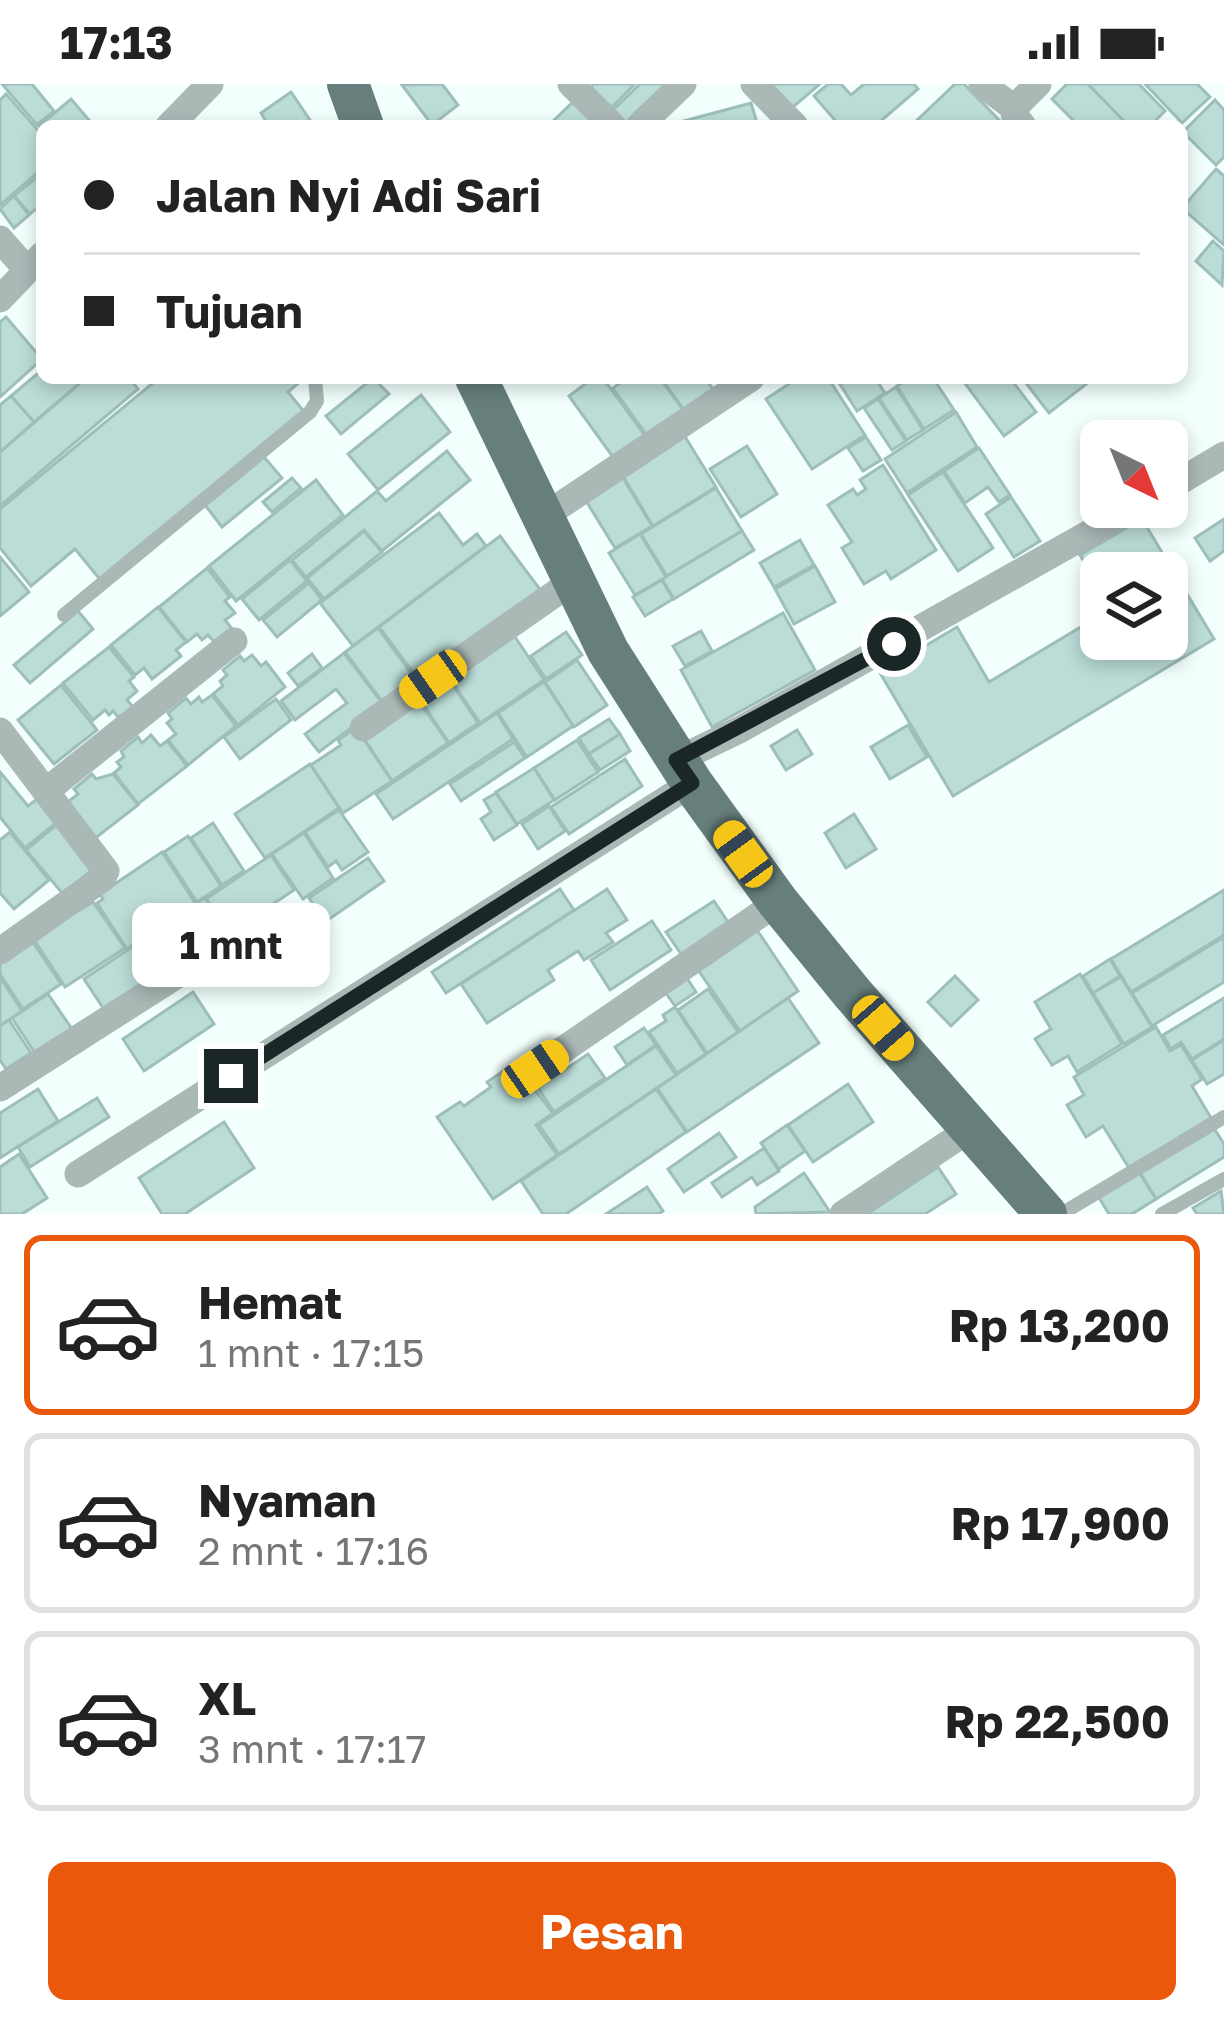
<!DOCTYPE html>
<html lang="id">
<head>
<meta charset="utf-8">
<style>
  :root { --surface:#fff; --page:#f6f6f6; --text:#222; --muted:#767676; --line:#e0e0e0; --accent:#ea580c }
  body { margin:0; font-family:"Golos Text",sans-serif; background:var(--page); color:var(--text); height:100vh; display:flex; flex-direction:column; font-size:45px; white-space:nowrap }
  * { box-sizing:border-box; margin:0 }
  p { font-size:39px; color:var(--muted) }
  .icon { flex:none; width:66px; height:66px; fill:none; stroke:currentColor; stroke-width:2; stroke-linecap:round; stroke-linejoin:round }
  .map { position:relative; height:1130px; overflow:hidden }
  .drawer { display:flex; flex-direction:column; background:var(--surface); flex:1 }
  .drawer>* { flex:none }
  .hud { position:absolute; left:36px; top:36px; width:1152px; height:264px; border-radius:18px; box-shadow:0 6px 18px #0003; display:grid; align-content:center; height:264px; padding:0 48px; background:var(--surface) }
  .needle { width:78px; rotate:137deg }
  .controls { position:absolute; left:1080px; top:336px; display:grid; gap:24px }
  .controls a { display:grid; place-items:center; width:108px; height:108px; border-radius:18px; background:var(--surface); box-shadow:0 6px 18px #0003; font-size:60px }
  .end { position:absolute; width:54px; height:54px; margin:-27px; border:15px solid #1b2726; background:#fff; box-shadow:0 0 0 6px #fff }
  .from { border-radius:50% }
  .bubble { position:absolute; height:84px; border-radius:18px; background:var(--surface); box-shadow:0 6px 18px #0003; font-size:39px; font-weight:700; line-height:84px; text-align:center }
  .car { position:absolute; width:36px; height:72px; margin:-36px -18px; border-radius:15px; box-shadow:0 0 9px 3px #0007; background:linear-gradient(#f5c518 24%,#345 0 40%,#f5c518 0 76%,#345 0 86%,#f5c518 0) }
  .hud b { display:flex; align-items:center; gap:42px; height:114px; font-size:45px }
  .hud b+b { border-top:3px solid var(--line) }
  .hud i { width:30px; height:30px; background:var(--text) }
  ul { padding:21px 0 0; list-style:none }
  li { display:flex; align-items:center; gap:36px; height:180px; margin:0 24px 18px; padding:0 24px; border:6px solid var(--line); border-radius:18px }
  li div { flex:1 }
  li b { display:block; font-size:45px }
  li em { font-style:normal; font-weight:700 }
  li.current { border-color:var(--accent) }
  li>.icon { width:108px; height:108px; stroke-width:1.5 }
  .action { display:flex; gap:24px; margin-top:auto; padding:24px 48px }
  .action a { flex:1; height:138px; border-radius:18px; background:var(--accent); color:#fff; font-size:48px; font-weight:700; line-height:138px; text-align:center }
  .status { display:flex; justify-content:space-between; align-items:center; height:84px; padding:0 60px; background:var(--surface); direction:ltr }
  .status svg { height:33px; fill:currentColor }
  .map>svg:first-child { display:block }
  .building { fill:#bbdcd7; stroke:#9ebeba; stroke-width:3 }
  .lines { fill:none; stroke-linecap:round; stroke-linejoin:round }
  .service { stroke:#aab8b6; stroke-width:14 }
  .minor { stroke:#aab8b6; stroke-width:27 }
  .primary { stroke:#667f7c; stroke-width:42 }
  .route { stroke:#1b2726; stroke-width:15 }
</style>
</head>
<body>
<div class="status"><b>17:13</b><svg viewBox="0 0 49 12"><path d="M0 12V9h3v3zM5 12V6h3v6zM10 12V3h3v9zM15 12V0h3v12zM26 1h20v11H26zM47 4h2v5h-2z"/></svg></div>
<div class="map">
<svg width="1224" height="1130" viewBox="0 0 1224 1130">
  <rect width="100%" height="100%" fill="#f2fffd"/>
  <!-- building -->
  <g class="building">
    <polygon points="2,0 32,0 54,27 37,41"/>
    <polygon points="442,0 458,21 432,41 402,1"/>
    <polygon points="594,0 635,0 605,30 585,9"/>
    <polygon points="640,0 675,0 622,42 610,29"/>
    <polygon points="760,0 820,0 786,29"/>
    <polygon points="828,0 841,0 851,11 864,0 914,0 918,5 875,42 840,42 814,12"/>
    <polygon points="955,0 964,0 1005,42 911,42"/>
    <polygon points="1067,0 1088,0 1129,42 1079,42 1052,15"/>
    <polygon points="1088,0 1139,0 1165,27 1150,42 1129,42"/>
    <polygon points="1145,0 1197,0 1210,13 1182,39"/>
    <polygon points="291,8 314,42 269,42 261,29"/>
    <polygon points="6,10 42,51 42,85 0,121 0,16"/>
    <polygon points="71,15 94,42 42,42 42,46 39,42"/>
    <polygon points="576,15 602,42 548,42"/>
    <polygon points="1215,16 1224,26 1224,73 1216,81 1183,48"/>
    <polygon points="751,19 758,42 665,42"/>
    <polygon points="1216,85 1224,92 1224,161 1182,124"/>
    <polygon points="36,94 42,101 42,120 30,130 14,112"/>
    <polygon points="14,112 29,131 14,144 0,125"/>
    <polygon points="1213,157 1224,167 1222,201 1196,177"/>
    <polygon points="6,233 42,275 0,313 0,238"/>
    <polygon points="42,286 42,294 86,294 34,338 11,312"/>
    <polygon points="86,294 129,294 138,305 0,422 0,368"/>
    <polygon points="159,294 299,294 301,297 288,308 306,330 102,498 75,465 31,502 0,464 0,425"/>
    <polygon points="373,294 389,310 341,350 326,332"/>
    <polygon points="593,294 603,294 646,353 615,376 569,312"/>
    <polygon points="627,294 660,294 684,327 648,353 613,304"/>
    <polygon points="661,294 705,294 713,305 684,326"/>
    <polygon points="798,294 828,294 865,351 812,385 766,315"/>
    <polygon points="836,294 875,294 885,309 857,327"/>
    <polygon points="910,294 933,294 954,326 924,345 897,302"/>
    <polygon points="961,294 1010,294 1036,328 1004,352"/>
    <polygon points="1022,294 1094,294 1049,329"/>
    <polygon points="896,303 923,346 907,356 879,314"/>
    <polygon points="421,311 450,348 378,406 348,370"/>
    <polygon points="11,312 34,338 0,368 0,321"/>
    <polygon points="878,315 906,357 892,366 864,324"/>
    <polygon points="956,328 977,363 907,409 885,375"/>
    <polygon points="684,351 716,403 653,442 621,389"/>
    <polygon points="866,353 881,376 863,387 848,364"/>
    <polygon points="747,362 777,410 741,433 710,385"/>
    <polygon points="979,364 1010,411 999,418 988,403 965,419 944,387"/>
    <polygon points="447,367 470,396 382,467 364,446 306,493 292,476 377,407 386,417"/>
    <polygon points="264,373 282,394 222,443 205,421"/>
    <polygon points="883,381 936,466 891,495 886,487 864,500 842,464 852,458 828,421 853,405 857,411 866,405 860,396"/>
    <polygon points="943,388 993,464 958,487 908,411"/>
    <polygon points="620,389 652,442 615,464 583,412"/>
    <polygon points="292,394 301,404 272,428 263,418"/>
    <polygon points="316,396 343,431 236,517 209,482"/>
    <polygon points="716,404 742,447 667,492 641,450"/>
    <polygon points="1011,413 1040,457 1014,473 986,430"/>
    <polygon points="439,429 463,461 477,450 486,462 353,562 320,519"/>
    <polygon points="1142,435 1214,555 953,712 880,589 957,543 989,598 1101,531 1101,555 1167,555 1167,489 1101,489 1101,506 1080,471"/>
    <polygon points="1224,435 1224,467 1210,477 1195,454"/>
    <polygon points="364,447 382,468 324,515 307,494"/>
    <polygon points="742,447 754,466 674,515 662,495"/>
    <polygon points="640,450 666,493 635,511 609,469"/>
    <polygon points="500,452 542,508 421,599 379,543"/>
    <polygon points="800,456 814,481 774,503 760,479"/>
    <polygon points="0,473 29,508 0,532"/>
    <polygon points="290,476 307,497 259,536 242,515"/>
    <polygon points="815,482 835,518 794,540 775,505"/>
    <polygon points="207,484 230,513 225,517 235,529 225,536 233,546 216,560 208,551 202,556 197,550 187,558 159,523"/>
    <polygon points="662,496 673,515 645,532 633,513"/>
    <polygon points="309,499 322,516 277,553 263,536"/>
    <polygon points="158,523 186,558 176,566 181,572 152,595 144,584 135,591 111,561"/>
    <polygon points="78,527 93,545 30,599 14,581"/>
    <polygon points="783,529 815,586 712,643 681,586"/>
    <polygon points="378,544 419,600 387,624 345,568"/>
    <polygon points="701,547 712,567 685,582 673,562"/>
    <polygon points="566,548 582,571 546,595 531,572"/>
    <polygon points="513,550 544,596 480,639 449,593"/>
    <polygon points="109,563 134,593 129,597 137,607 127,616 133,623 119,634 113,627 109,631 105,626 93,636 63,599"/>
    <polygon points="344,569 383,620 319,668 305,650 347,619 336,605 295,636 281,617"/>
    <polygon points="312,570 322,584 298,602 288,589"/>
    <polygon points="252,571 261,582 266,578 285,603 238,641 213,610 223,602 220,597 227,591 223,586 240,572 244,577"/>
    <polygon points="577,576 607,621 574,643 545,598"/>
    <polygon points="446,591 478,639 449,659 417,611"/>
    <polygon points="544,598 573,642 527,673 498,629"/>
    <polygon points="61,601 97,646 54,680 18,636"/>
    <polygon points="212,611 236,642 188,681 168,656 176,650 167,639 172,635 168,629 186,614 191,620 199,613 202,618"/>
    <polygon points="416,613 448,659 392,697 361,650"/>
    <polygon points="276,615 291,636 240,675 224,653"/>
    <polygon points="497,629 513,655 393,735 376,710"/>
    <polygon points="609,635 620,650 589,670 579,654"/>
    <polygon points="908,641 927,673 890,695 871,663"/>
    <polygon points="356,644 392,697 343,729 311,681 341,661 338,656"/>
    <polygon points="797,646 812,670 786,686 771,662"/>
    <polygon points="620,650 630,667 600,686 589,670"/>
    <polygon points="151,651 160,662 167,657 187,682 138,720 114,689 121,683 117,678 124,673 121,667 138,653 142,659"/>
    <polygon points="577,656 598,688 555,716 534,684"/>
    <polygon points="514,658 525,674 461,717 450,700"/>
    <polygon points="625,675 642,702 569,750 551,723"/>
    <polygon points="310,680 339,724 265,774 235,730"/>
    <polygon points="534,684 554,716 517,740 496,708"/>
    <polygon points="0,688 28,722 37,715 56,739 25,764 0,733"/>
    <polygon points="92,690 96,695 113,690 138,721 89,759 68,718 78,710 74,705"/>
    <polygon points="496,709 517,741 494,756 481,735 491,728 484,716"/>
    <polygon points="549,722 565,747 538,765 522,740"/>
    <polygon points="339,726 368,768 342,786 336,777 328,783 305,748"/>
    <polygon points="854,730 876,765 846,784 825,749"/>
    <polygon points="60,738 97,782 63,810 26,766"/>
    <polygon points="213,739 244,787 222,801 191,754"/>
    <polygon points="10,748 49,796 14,825 0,809 0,756"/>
    <polygon points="304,749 333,794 303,815 272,770"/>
    <polygon points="188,752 221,802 197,818 164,768"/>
    <polygon points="162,768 195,819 127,865 97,819 103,815 100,810"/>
    <polygon points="271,771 294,806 238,843 227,828 219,833 206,815"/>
    <polygon points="368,774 384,797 325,838 309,814"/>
    <polygon points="560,805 574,826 446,909 432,888"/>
    <polygon points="607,805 627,836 606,849 613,858 584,876 578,867 548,886 554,896 487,939 461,900"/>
    <polygon points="1224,806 1224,851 1131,908 1111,875"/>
    <polygon points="205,814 225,844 162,887 142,856"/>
    <polygon points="714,817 730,841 683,873 666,848"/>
    <polygon points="93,818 125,864 65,903 33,854"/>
    <polygon points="652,837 671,866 610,906 591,876"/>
    <polygon points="755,843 798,907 740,947 696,883"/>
    <polygon points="1224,853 1224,898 1152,942 1132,909"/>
    <polygon points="32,857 61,900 23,925 0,890 0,879"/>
    <polygon points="141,857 164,892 107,930 84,895"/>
    <polygon points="1110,875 1120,892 1093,909 1083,892"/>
    <polygon points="1080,890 1122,960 1077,988 1068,972 1052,981 1035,955 1051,945 1035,918"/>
    <polygon points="685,891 696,908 675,922 663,905"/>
    <polygon points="955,892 978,916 951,942 928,918"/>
    <polygon points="0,893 22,927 0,942"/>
    <polygon points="1121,893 1152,943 1124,960 1093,909"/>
    <polygon points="708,905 738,948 707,969 678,926"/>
    <polygon points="193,908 214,940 144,987 123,955"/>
    <polygon points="48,910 72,945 35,969 12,934"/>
    <polygon points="788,914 819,959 687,1048 657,1004"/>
    <polygon points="1224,914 1224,955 1192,975 1181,958 1171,965 1163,951"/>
    <polygon points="675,923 706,970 677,989 649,948 666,937 663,931"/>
    <polygon points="9,936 31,969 6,985 0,976 0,942"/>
    <polygon points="1156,943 1170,967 1181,961 1202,995 1192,1002 1211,1034 1129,1084 1103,1042 1086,1053 1067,1021 1084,1011 1074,993"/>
    <polygon points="644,944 656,961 627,981 615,963"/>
    <polygon points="1224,956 1224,990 1207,1000 1192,976"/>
    <polygon points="656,962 676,991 559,1070 539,1041"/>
    <polygon points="588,970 605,994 554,1028 538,1004"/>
    <polygon points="514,980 553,1029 536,1041 557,1071 493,1115 437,1033 460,1018 464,1022 491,1003 487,998"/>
    <polygon points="848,1000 873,1038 813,1078 788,1041"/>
    <polygon points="38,1005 58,1037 0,1074 0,1029"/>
    <polygon points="656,1005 686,1048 566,1130 543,1130 521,1097"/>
    <polygon points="97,1014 109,1033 30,1083 18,1063"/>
    <polygon points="224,1038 254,1084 185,1130 162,1130 139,1094"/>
    <polygon points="787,1041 805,1067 779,1085 761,1059"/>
    <polygon points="1212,1041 1224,1060 1224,1073 1156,1115 1139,1087"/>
    <polygon points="719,1049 736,1073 684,1108 668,1085"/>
    <polygon points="764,1064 779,1087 757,1101 752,1093 722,1113 712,1099"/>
    <polygon points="19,1070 47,1114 22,1130 0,1130 0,1083"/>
    <polygon points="938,1083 956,1110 925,1130 867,1130"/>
    <polygon points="1138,1087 1156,1115 1132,1130 1109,1130 1098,1112"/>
    <polygon points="804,1089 830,1128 756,1130 755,1123"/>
    <polygon points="647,1103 663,1127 658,1130 606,1130"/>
    <polygon points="1221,1107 1224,1130 1197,1130 1193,1124"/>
  </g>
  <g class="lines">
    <!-- service -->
    <g class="service">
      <polyline points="64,531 310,328 317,317 315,294"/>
      <polyline points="1061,1130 1224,1033"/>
      <polyline points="1162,1130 1224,1095"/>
    </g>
    <!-- minor -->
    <g class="minor">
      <polyline points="571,0 613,42"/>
      <polyline points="754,0 795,42"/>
      <polyline points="982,0 1014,24 1014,30 1023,42"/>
      <polyline points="1014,24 1038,0"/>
      <polyline points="169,42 210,0"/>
      <polyline points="639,42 683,0"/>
      <polyline points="0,155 27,186"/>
      <polyline points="0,215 42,171"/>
      <polyline points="1167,405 1224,371"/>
      <polyline points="543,433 751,294"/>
      <polyline points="363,644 573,497"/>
      <polyline points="0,647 106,787 102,795 0,867"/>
      <polyline points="677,676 741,645 1136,423"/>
      <polyline points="46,707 234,557"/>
      <polyline points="535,985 778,818"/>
      <polyline points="0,1004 229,858"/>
      <polyline points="78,1090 692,699"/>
      <polyline points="843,1130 970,1045"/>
    </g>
    <!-- primary -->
    <g class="primary">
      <polyline points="348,0 363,42"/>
      <polyline points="476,294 608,567 692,699 778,818 853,910 1046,1130"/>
    </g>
  </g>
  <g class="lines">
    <!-- route -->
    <polyline class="route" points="231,992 692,699 676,676 894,560"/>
  </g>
</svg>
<div class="controls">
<a><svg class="needle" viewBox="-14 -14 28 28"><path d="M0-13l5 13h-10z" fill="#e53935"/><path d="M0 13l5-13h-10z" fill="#767676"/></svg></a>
<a><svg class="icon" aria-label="layers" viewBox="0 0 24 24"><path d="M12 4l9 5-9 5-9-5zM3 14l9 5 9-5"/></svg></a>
</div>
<i class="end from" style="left:894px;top:560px"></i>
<i class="end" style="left:231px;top:992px"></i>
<div class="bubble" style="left:132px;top:819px;width:198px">1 mnt</div>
<i class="car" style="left:433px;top:595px;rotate:235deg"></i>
<i class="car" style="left:743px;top:770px;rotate:324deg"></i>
<i class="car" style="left:883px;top:944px;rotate:139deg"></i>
<i class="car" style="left:535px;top:985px;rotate:56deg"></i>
<div class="hud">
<b><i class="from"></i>Jalan Nyi Adi Sari</b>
<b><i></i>Tujuan</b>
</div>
</div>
<section class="drawer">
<ul>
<li class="current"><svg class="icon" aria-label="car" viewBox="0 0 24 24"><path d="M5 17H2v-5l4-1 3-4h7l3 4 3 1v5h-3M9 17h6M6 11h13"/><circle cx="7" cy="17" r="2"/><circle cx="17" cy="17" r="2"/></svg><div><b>Hemat</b><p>1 mnt · 17:15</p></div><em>Rp 13,200</em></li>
<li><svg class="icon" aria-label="car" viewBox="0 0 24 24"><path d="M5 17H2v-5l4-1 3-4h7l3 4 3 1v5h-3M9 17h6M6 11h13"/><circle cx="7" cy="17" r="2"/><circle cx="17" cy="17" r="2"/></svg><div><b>Nyaman</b><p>2 mnt · 17:16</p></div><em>Rp 17,900</em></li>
<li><svg class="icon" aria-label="car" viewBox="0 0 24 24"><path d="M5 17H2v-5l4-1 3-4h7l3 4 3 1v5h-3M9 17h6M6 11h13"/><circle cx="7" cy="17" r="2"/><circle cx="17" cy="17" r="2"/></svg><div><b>XL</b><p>3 mnt · 17:17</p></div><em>Rp 22,500</em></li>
</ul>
<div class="action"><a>Pesan</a></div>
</section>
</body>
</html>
